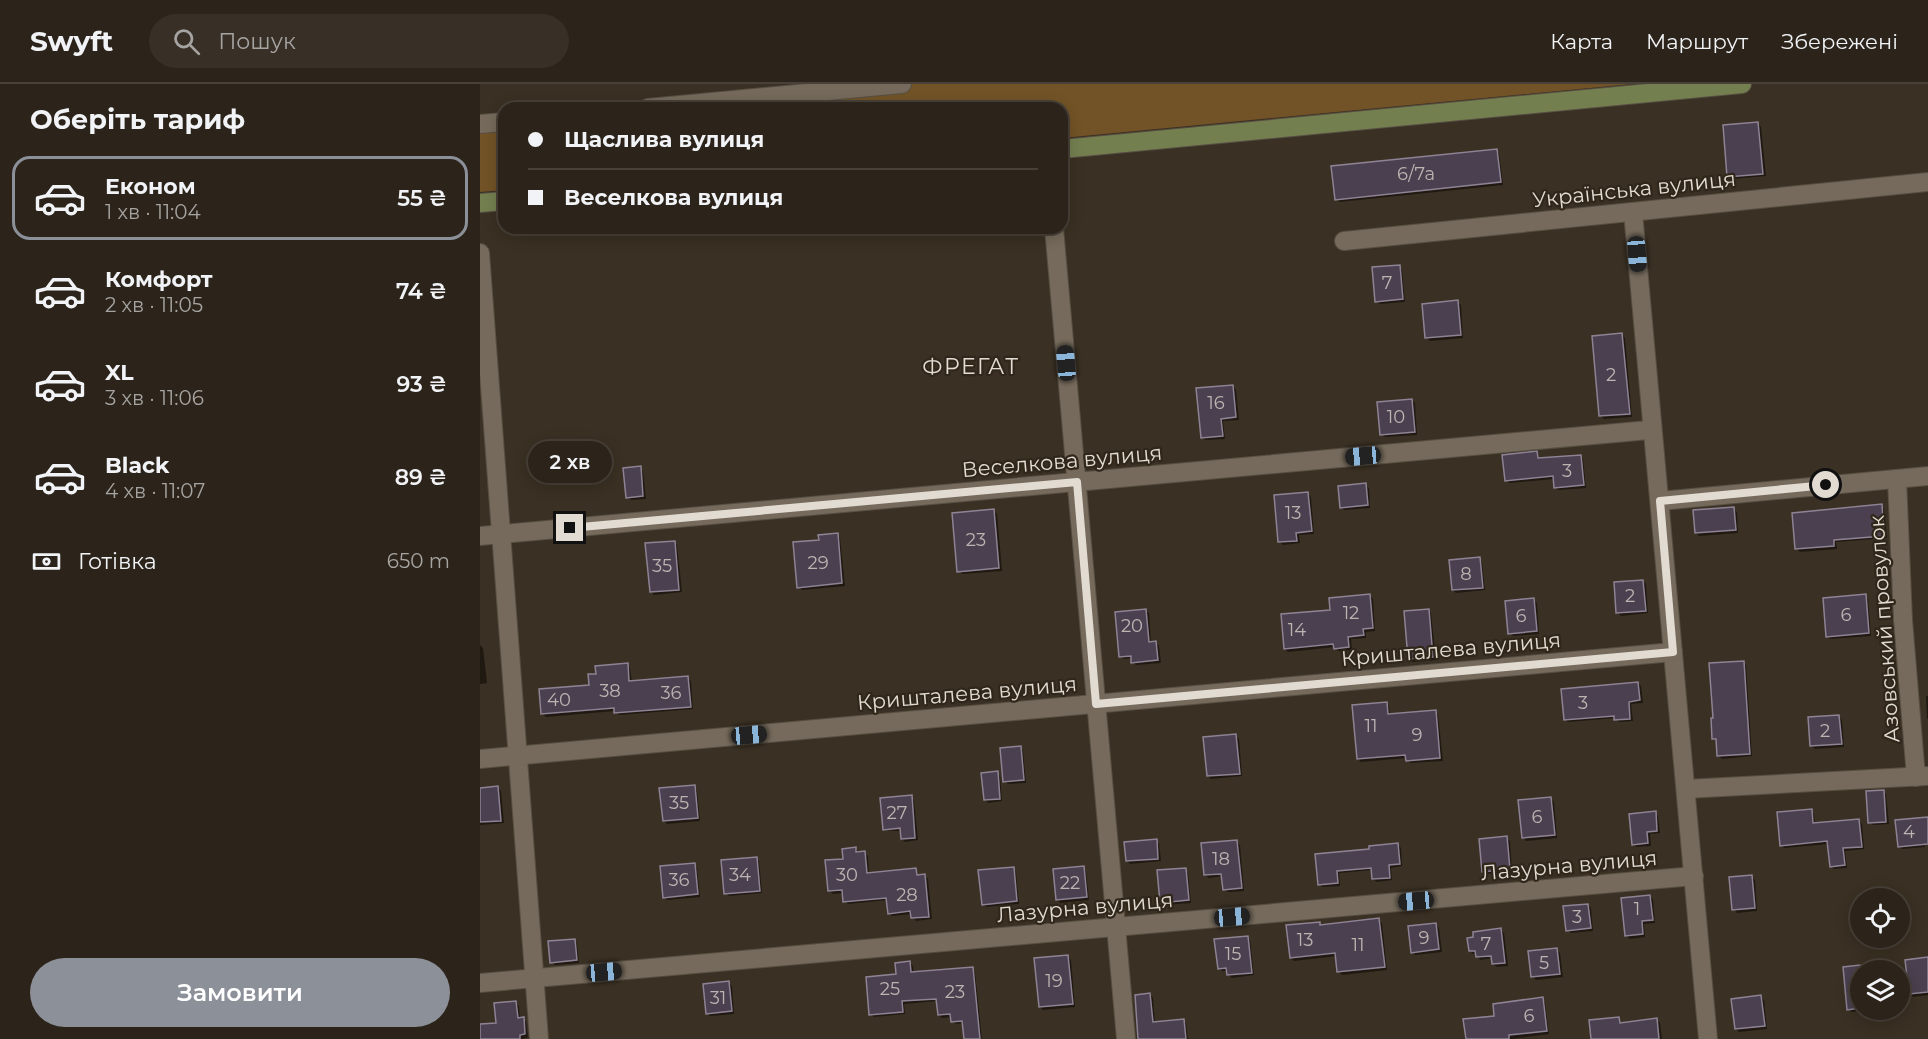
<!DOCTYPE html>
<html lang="uk">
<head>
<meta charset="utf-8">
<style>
  :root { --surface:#2c241a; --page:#383027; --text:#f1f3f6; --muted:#a6a4a2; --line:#484139; --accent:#8c9099 }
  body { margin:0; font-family:Montserrat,sans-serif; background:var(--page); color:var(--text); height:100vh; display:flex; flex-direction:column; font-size:22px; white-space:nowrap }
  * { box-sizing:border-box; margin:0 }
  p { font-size:20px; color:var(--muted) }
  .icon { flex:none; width:33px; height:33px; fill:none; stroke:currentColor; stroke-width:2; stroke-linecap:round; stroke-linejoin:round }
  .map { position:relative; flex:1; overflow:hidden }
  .details { display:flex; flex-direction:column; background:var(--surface); width:480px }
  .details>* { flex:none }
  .banner { position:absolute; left:18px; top:18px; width:570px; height:132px; border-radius:18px; box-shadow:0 3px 15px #0003,0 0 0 2px var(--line); display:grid; align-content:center; height:132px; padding:0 30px; background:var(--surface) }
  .fabs { position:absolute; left:1370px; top:804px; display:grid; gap:12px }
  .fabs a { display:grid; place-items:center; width:60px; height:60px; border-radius:50%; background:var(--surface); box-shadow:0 3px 15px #0003,0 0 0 2px var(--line); font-size:30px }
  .end { position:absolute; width:27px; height:27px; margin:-14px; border:8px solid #e1dbd2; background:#111; box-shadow:0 0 0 3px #111 }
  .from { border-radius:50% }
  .bubble { position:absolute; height:42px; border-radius:21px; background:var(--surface); box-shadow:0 3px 15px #0003,0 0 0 2px var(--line); font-size:20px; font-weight:600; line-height:42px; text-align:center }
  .car { position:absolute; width:18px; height:36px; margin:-18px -9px; border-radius:8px; box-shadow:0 0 4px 2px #0007; background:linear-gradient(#222 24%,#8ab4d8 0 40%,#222 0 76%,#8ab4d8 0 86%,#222 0) }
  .banner b { display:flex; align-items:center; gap:21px; height:57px; font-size:22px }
  .banner b+b { border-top:2px solid var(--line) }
  .banner i { width:15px; height:15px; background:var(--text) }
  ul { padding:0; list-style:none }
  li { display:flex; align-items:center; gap:18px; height:84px; margin:0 12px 9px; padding:0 18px; border:3px solid transparent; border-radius:18px }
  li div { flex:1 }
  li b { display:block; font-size:22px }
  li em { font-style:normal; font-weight:600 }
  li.on { border-color:var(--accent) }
  li>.icon { width:54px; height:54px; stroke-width:1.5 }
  h2 { padding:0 30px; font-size:27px; line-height:72px }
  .pay { display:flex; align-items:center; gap:15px; height:66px; padding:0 30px; font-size:22px }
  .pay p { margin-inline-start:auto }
  .cta { display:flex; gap:12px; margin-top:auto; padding:12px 30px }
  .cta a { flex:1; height:69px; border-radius:36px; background:var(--accent); color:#fff; font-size:24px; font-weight:600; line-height:69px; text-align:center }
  header { display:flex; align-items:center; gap:36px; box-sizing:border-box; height:84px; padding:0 30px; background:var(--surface); border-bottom:2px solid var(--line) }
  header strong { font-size:28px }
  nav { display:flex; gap:33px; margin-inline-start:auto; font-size:21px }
  .search { width:420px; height:54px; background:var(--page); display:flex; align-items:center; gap:15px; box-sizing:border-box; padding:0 21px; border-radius:33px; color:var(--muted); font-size:22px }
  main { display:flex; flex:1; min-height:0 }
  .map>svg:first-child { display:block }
  .green { fill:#725327 }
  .shadow { fill:#0007 }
  .building { fill:#4a404f; stroke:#8d8394; stroke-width:1.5 }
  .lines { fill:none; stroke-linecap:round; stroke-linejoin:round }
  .street-casing { stroke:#574f43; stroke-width:20 }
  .secondary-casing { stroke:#574f43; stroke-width:20 }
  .street { stroke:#756a5b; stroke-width:18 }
  .secondary { stroke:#747f50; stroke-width:18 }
  .route { stroke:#e1dbd2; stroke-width:8 }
  .labels { text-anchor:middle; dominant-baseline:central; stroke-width:4.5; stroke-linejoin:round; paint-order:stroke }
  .number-label { font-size:18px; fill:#bbb4b1 }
  .street-label { font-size:21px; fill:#e1dbd2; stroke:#302619 }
  .neighbourhood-label { font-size:22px; letter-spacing:1.5px; fill:#e1dbd2; stroke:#302619 }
</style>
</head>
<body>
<header>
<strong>Swyft</strong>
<div class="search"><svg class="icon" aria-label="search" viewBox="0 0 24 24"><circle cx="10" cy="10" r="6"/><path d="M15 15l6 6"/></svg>Пошук</div>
<nav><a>Карта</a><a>Маршрут</a><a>Збережені</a></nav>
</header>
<main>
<section class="details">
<h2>Оберіть тариф</h2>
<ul>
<li class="on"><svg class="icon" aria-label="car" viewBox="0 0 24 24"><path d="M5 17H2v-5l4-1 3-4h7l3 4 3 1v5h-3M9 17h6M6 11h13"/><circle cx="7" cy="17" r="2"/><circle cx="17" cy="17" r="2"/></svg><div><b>Економ</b><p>1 хв · 11:04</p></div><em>55 ₴</em></li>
<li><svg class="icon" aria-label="car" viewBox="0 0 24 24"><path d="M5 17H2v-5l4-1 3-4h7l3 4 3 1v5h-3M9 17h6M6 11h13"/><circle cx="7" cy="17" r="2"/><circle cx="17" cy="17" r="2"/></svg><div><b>Комфорт</b><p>2 хв · 11:05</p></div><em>74 ₴</em></li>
<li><svg class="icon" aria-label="car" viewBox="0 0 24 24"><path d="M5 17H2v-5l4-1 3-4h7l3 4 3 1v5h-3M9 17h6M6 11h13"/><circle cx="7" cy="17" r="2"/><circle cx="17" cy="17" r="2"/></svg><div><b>XL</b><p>3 хв · 11:06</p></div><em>93 ₴</em></li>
<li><svg class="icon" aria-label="car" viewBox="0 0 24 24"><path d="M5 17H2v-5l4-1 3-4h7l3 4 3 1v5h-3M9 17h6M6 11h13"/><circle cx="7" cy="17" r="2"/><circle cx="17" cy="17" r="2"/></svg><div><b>Black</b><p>4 хв · 11:07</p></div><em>89 ₴</em></li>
</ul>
<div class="pay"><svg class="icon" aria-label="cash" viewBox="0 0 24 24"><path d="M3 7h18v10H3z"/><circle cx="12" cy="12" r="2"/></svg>Готівка<p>650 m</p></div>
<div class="cta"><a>Замовити</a></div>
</section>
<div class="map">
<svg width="1448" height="955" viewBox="0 0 1448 955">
  <rect width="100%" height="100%" fill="#3a3023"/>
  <!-- green -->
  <g class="green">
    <polygon points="422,0 1152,0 582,54 582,24 168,24"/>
    <polygon points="24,38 24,106 0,108 0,40"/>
  </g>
  <!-- shadow -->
  <g class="shadow">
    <polygon points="1278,40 1281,43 1286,92 1252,95 1249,92"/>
    <polygon points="1016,66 1019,69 1023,101 859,118 856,115"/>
    <polygon points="919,183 922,186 925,218 900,220 897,217"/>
    <polygon points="977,218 981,221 983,254 950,257 947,254"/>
    <polygon points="1142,251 1145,254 1152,333 1124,335 1121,332"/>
    <polygon points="753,302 756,306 759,336 743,337 745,355 725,356 722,353"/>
    <polygon points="931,316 935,319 937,351 905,353 902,350"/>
    <polygon points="1057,369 1060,376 1100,372 1103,375 1106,404 1078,406 1075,403 1074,395 1029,399 1026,396"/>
    <polygon points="160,384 163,387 166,415 151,416 148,413"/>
    <polygon points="885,401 889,404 890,424 864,426 861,423"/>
    <polygon points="828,410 831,413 834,450 819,451 820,459 803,461 800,458"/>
    <polygon points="1401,422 1404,425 1407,454 1356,458 1357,465 1320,468 1317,465"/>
    <polygon points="1253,425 1257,428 1258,449 1219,452 1216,449"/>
    <polygon points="514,427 517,430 522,487 482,490 479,487"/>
    <polygon points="357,451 360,454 365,502 322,506 319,503 340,457"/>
    <polygon points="194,458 197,461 202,508 174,511 171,507"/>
    <polygon points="999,474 1002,478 1005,506 976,509 973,506"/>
    <polygon points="1163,497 1166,500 1168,529 1141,532 1138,529"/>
    <polygon points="889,511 893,515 895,547 886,548 886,554 871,555 872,566 858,567 855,563 808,568 805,565 852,527"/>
    <polygon points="1385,512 1388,515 1391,552 1350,555 1347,552"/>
    <polygon points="1053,516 1057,519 1059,550 1033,552 1030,549"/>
    <polygon points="665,526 669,529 671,559 676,559 679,562 681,579 656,581 653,578 653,574 644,575 640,572"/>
    <polygon points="948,526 951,529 956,576 933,578 930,574"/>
    <polygon points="0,561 3,564 7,599 0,600"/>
    <polygon points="1263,578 1266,581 1272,672 1242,675 1239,672 1238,659 1234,655 1234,635"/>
    <polygon points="147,581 150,584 152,599 207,594 211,597 213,625 139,631 135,627 66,633 63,630"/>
    <polygon points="1158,599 1161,602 1163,619 1151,620 1153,637 1139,638 1136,634 1088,638 1085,635"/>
    <polygon points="1446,612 1448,612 1448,635 1447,635"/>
    <polygon points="906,619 909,622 910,631 955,627 958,631 963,677 930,679 927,674 881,678 878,675"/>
    <polygon points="1359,633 1362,636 1364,663 1335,665 1332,662"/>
    <polygon points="756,652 759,655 762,692 731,695 728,692"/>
    <polygon points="540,663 543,666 546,699 528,700 524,697"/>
    <polygon points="517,689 520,692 522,717 508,719 505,715"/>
    <polygon points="214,702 217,706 220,737 187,740 184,737"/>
    <polygon points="18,704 21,707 24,739 0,741 0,706"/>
    <polygon points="1403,707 1406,710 1409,740 1393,741 1390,738"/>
    <polygon points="431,713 434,716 438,756 425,758 422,755 421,747 406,747 427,745"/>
    <polygon points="1071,715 1074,718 1077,754 1046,757 1043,753"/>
    <polygon points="1331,727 1334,730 1335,740 1379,737 1382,740 1384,765 1365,767 1367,784 1354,785 1351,782 1349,760 1304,764 1301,761"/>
    <polygon points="1175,729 1178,732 1180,749 1170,750 1171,762 1156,763 1153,760"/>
    <polygon points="1442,738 1445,763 1422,765 1419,762"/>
    <polygon points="1026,754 1030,757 1032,788 1007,790 1004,787"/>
    <polygon points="676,757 679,760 681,777 650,780 647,777"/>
    <polygon points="757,758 760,761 764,807 748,808 744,805 743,792 729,794 725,791"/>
    <polygon points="918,761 921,764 922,782 911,784 912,796 897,798 893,795 893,786 859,789 860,802 842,803 839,800 837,771 891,766"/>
    <polygon points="375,765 388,772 389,790 436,786 439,792 445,792 448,795 452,835 436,837 432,830 412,832 409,829 408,816 368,820 365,817 364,809 353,810 350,807 364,776"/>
    <polygon points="276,774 279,777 282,809 249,812 245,809"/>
    <polygon points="214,781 217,784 220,813 187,816 184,813"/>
    <polygon points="533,784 536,788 539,820 506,823 503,820"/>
    <polygon points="603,784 606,787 609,816 580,819 577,815"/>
    <polygon points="705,785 708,789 711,819 684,821 681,818"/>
    <polygon points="1272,793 1275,796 1277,827 1257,829 1254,825"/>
    <polygon points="1169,812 1173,815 1175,839 1164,840 1165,853 1150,855 1146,852"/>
    <polygon points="1108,821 1111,824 1113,847 1091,849 1088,846"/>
    <polygon points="898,836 902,839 907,886 862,891 859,888 857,872 814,877 811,874 839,839 841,842"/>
    <polygon points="956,841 959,844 962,868 935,871 932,868"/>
    <polygon points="1021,846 1024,849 1028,882 1017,883 1013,880 1013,874 1000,876 997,869 993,870 990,867"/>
    <polygon points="767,853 770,856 774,891 752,894 749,891 748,887 742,887 739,884"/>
    <polygon points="94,856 97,859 99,879 75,881 72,878"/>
    <polygon points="1077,866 1080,869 1083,893 1056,896 1053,893"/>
    <polygon points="588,873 591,876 595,923 563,926 560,923"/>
    <polygon points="1448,875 1448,911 1433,913 1430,909"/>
    <polygon points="430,879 433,882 434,890 492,884 495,888 502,955 485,955 484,939 476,940 473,937 472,933 462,934 459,931 458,917 424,920 425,930 394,933 391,930 418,892"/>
    <polygon points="1388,882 1392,886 1380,886 1380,926 1396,926 1372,928 1369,925 1364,885"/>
    <polygon points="249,899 252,902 254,930 230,932 227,929"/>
    <polygon points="670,910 673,914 675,939 703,936 706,939 708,955 659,955"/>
    <polygon points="1281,913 1284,916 1287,945 1259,948 1256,945"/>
    <polygon points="1062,915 1065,918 1069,950 1031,955 987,955"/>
    <polygon points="36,919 39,922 40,935 43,935 46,938 48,953 42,955 0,955 0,942 17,940"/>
    <polygon points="1139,935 1142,940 1177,936 1180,939 1182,955 1113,955"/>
  </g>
  <!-- building -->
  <g class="building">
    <polygon points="1278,38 1283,90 1247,93 1243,41"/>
    <polygon points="1017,65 1021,98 855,116 851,82"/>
    <polygon points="920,181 923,215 895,218 892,183"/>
    <polygon points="978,216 981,251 945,254 942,220"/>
    <polygon points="1142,249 1150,330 1119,332 1112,252"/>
    <polygon points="753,301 756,333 741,335 743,352 721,354 716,304"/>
    <polygon points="932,315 935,348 900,351 897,318"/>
    <polygon points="1057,367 1058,374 1101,371 1104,401 1074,404 1073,392 1025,397 1022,371"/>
    <polygon points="161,382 163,412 146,414 143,384"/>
    <polygon points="886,399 888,421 860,424 858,402"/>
    <polygon points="828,408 832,447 816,449 817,457 798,458 794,411"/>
    <polygon points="1402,420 1404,452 1354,456 1354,462 1315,465 1312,429"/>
    <polygon points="1254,423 1256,446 1215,449 1213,426"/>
    <polygon points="514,425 519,484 477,488 472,429"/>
    <polygon points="358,449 362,499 317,504 313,458 339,456 338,451"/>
    <polygon points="195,457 199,506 170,508 165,459"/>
    <polygon points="1000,473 1003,504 972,506 969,476"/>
    <polygon points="1163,496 1166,527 1136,529 1134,498"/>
    <polygon points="890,510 893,544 883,545 884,551 868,553 869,563 854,565 853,560 804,565 801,530 850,526 849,514"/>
    <polygon points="1386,510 1389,549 1346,553 1343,514"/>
    <polygon points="1054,514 1057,547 1028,550 1025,517"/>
    <polygon points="666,525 669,558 676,557 678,576 651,579 651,572 639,573 635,528"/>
    <polygon points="949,525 953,573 928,575 924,527"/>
    <polygon points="1264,577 1270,670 1237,672 1236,655 1232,655 1231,634 1233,634 1229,579"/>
    <polygon points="148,579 149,597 208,592 211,623 134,629 134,624 61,630 59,605 109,601 108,590 116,590 115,582"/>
    <polygon points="1158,598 1160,616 1149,618 1150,635 1134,636 1134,632 1084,636 1081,605"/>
    <polygon points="907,618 908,630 956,626 960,674 926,677 925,671 877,675 872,621"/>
    <polygon points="1359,631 1362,660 1330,662 1328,633"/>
    <polygon points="756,650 760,690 727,692 723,653"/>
    <polygon points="541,662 544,696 523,698 520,664"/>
    <polygon points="518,687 520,715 504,716 501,689"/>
    <polygon points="215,701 218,734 183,737 179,704"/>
    <polygon points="18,702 21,737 0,738 0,704"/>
    <polygon points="1404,706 1406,738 1388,739 1386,707"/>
    <polygon points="432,711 435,754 421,755 420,744 403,746 400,714"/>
    <polygon points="1071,713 1075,751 1042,754 1038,716"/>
    <polygon points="1332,725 1333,739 1379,735 1382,763 1363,764 1365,781 1350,783 1347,757 1300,762 1297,728"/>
    <polygon points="1176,727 1177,747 1167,748 1168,759 1152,761 1149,730"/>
    <polygon points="1448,733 1448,760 1418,763 1415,736"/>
    <polygon points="1027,752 1030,785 1002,788 999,755"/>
    <polygon points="677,755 678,775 646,777 644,758"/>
    <polygon points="757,756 762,804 743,806 741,790 724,791 721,759"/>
    <polygon points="918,759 920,780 909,781 910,794 892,795 891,784 857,787 858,799 838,801 835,770 889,765 889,762"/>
    <polygon points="376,763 376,768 385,767 387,789 436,784 437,791 445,790 449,833 431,834 430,827 408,830 406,814 363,818 362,806 348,807 345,776 363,775 362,765"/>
    <polygon points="277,773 280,807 244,810 241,776"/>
    <polygon points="215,779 218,810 183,814 180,782"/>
    <polygon points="604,782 607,813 576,816 573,785"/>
    <polygon points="534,783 537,817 502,821 498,786"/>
    <polygon points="706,784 709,816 680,819 677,786"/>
    <polygon points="1272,791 1275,824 1252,826 1249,793"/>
    <polygon points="1170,811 1173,836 1162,837 1163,850 1145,852 1141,814"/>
    <polygon points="1108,820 1111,844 1086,847 1083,822"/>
    <polygon points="899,834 905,883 857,888 855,869 810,874 806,841 840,838 840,841"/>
    <polygon points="956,839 959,865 931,869 928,842"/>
    <polygon points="1021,844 1025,879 1012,880 1011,872 996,873 995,867 989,867 987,854 993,853 993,848"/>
    <polygon points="768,852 772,889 747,891 746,884 738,885 734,855"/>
    <polygon points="95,855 97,876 70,879 68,857"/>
    <polygon points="1077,864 1080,890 1051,893 1048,867"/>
    <polygon points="588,871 593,920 559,923 554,874"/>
    <polygon points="1448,873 1448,908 1429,910 1425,876"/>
    <polygon points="430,877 431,888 493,883 500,955 484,955 482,937 471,938 470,930 458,931 456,915 422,917 423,928 389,931 386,893 416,890 415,879"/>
    <polygon points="1380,881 1380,924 1367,926 1363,883"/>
    <polygon points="249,897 252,927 226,930 223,900"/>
    <polygon points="670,909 673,938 704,935 706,955 658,955 655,911"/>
    <polygon points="1281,911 1285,942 1255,945 1251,915"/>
    <polygon points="1063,913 1067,947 1029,951 1029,955 986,955 983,935 1014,932 1013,920"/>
    <polygon points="36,917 38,934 44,933 45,950 40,951 40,955 0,955 0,940 16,939 14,919"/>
    <polygon points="1139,933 1140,939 1177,934 1179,955 1111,955 1109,936"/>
  </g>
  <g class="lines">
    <defs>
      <g id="street">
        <polyline points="168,24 422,0"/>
        <polyline points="0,40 24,38"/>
        <polyline points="1153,128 1228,955"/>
        <polyline points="574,144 646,955"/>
        <polyline points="864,157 1448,98"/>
        <polyline points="0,169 59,955"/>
        <polyline points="1417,395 1423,536 1436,693"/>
        <polyline points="1180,417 1448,392"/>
        <polyline points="0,452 1169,346"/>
        <polyline points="0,675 1193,568"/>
        <polyline points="1206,705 1446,692"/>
        <polyline points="0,899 1214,792"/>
      </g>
      <g id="secondary">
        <polyline points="582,65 1262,0"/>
        <polyline points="0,119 24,117"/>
      </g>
    </defs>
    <!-- street casing -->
    <use href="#street" class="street-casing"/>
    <!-- secondary casing -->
    <use href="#secondary" class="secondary-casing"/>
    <!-- street -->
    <use href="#street" class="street"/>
    <!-- secondary -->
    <use href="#secondary" class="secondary"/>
  </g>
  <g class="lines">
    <!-- route -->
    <polyline class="route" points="90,444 597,398 616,620 1193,568 1180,417 1346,401"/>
  </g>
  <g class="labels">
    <!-- number labels -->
    <g class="number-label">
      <text x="936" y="90">6/7а</text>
      <text x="907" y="199">7</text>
      <text x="1131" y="291">2</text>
      <text x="736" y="319">16</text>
      <text x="916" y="333">10</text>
      <text x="1087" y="387">3</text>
      <text x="813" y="429">13</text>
      <text x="496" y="456">23</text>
      <text x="338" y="479">29</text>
      <text x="182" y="482">35</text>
      <text x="986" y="490">8</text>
      <text x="1150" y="512">2</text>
      <text x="871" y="529">12</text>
      <text x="1366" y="531">6</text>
      <text x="1041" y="532">6</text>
      <text x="652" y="542">20</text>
      <text x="817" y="546">14</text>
      <text x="130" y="607">38</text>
      <text x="191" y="609">36</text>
      <text x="79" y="616">40</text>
      <text x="1103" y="619">3</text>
      <text x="891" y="642">11</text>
      <text x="1345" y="647">2</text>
      <text x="937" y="651">9</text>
      <text x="199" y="719">35</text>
      <text x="417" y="729">27</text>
      <text x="1057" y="733">6</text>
      <text x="1429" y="748">4</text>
      <text x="741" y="775">18</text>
      <text x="260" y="791">34</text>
      <text x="367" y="791">30</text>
      <text x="199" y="796">36</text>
      <text x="590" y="799">22</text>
      <text x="427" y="811">28</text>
      <text x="1157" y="825">1</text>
      <text x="1097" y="833">3</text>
      <text x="944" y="854">9</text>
      <text x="825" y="856">13</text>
      <text x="1006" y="860">7</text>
      <text x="878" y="861">11</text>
      <text x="753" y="870">15</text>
      <text x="1064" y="879">5</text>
      <text x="574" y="897">19</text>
      <text x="410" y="905">25</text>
      <text x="475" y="908">23</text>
      <text x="238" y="914">31</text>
      <text x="1049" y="932">6</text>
    </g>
    <!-- street labels -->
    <g class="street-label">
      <text transform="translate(1154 105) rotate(-6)">Українська вулиця</text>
      <text transform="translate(582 377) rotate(-5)">Веселкова вулиця</text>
      <text transform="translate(1404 545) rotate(-94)">Азовський провулок</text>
      <text transform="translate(971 565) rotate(-5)">Кришталева вулиця</text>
      <text transform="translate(487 609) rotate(-5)">Кришталева вулиця</text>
      <text transform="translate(1089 781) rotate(-5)">Лазурна вулиця</text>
      <text transform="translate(605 823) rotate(-5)">Лазурна вулиця</text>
    </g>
    <!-- neighbourhood labels -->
    <g class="neighbourhood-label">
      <text x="491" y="282">ФРЕГАТ</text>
    </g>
  </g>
</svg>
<div class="fabs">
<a><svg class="icon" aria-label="locate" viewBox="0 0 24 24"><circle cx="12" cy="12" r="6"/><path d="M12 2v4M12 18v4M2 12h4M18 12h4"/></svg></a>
<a><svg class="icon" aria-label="layers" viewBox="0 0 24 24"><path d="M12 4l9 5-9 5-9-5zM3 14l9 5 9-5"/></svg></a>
</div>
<i class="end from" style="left:1346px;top:401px"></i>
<i class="end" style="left:90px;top:444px"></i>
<div class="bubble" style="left:48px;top:357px;width:84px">2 хв</div>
<i class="car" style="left:1157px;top:170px;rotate:175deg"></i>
<i class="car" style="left:586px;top:279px;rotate:355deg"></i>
<i class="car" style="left:883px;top:372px;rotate:265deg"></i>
<i class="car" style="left:269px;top:651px;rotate:85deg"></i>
<i class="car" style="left:936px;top:817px;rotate:265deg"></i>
<i class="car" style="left:752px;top:833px;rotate:85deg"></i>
<i class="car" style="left:124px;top:888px;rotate:85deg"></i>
<div class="banner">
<b><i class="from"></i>Щаслива вулиця</b>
<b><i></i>Веселкова вулиця</b>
</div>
</div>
</main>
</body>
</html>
